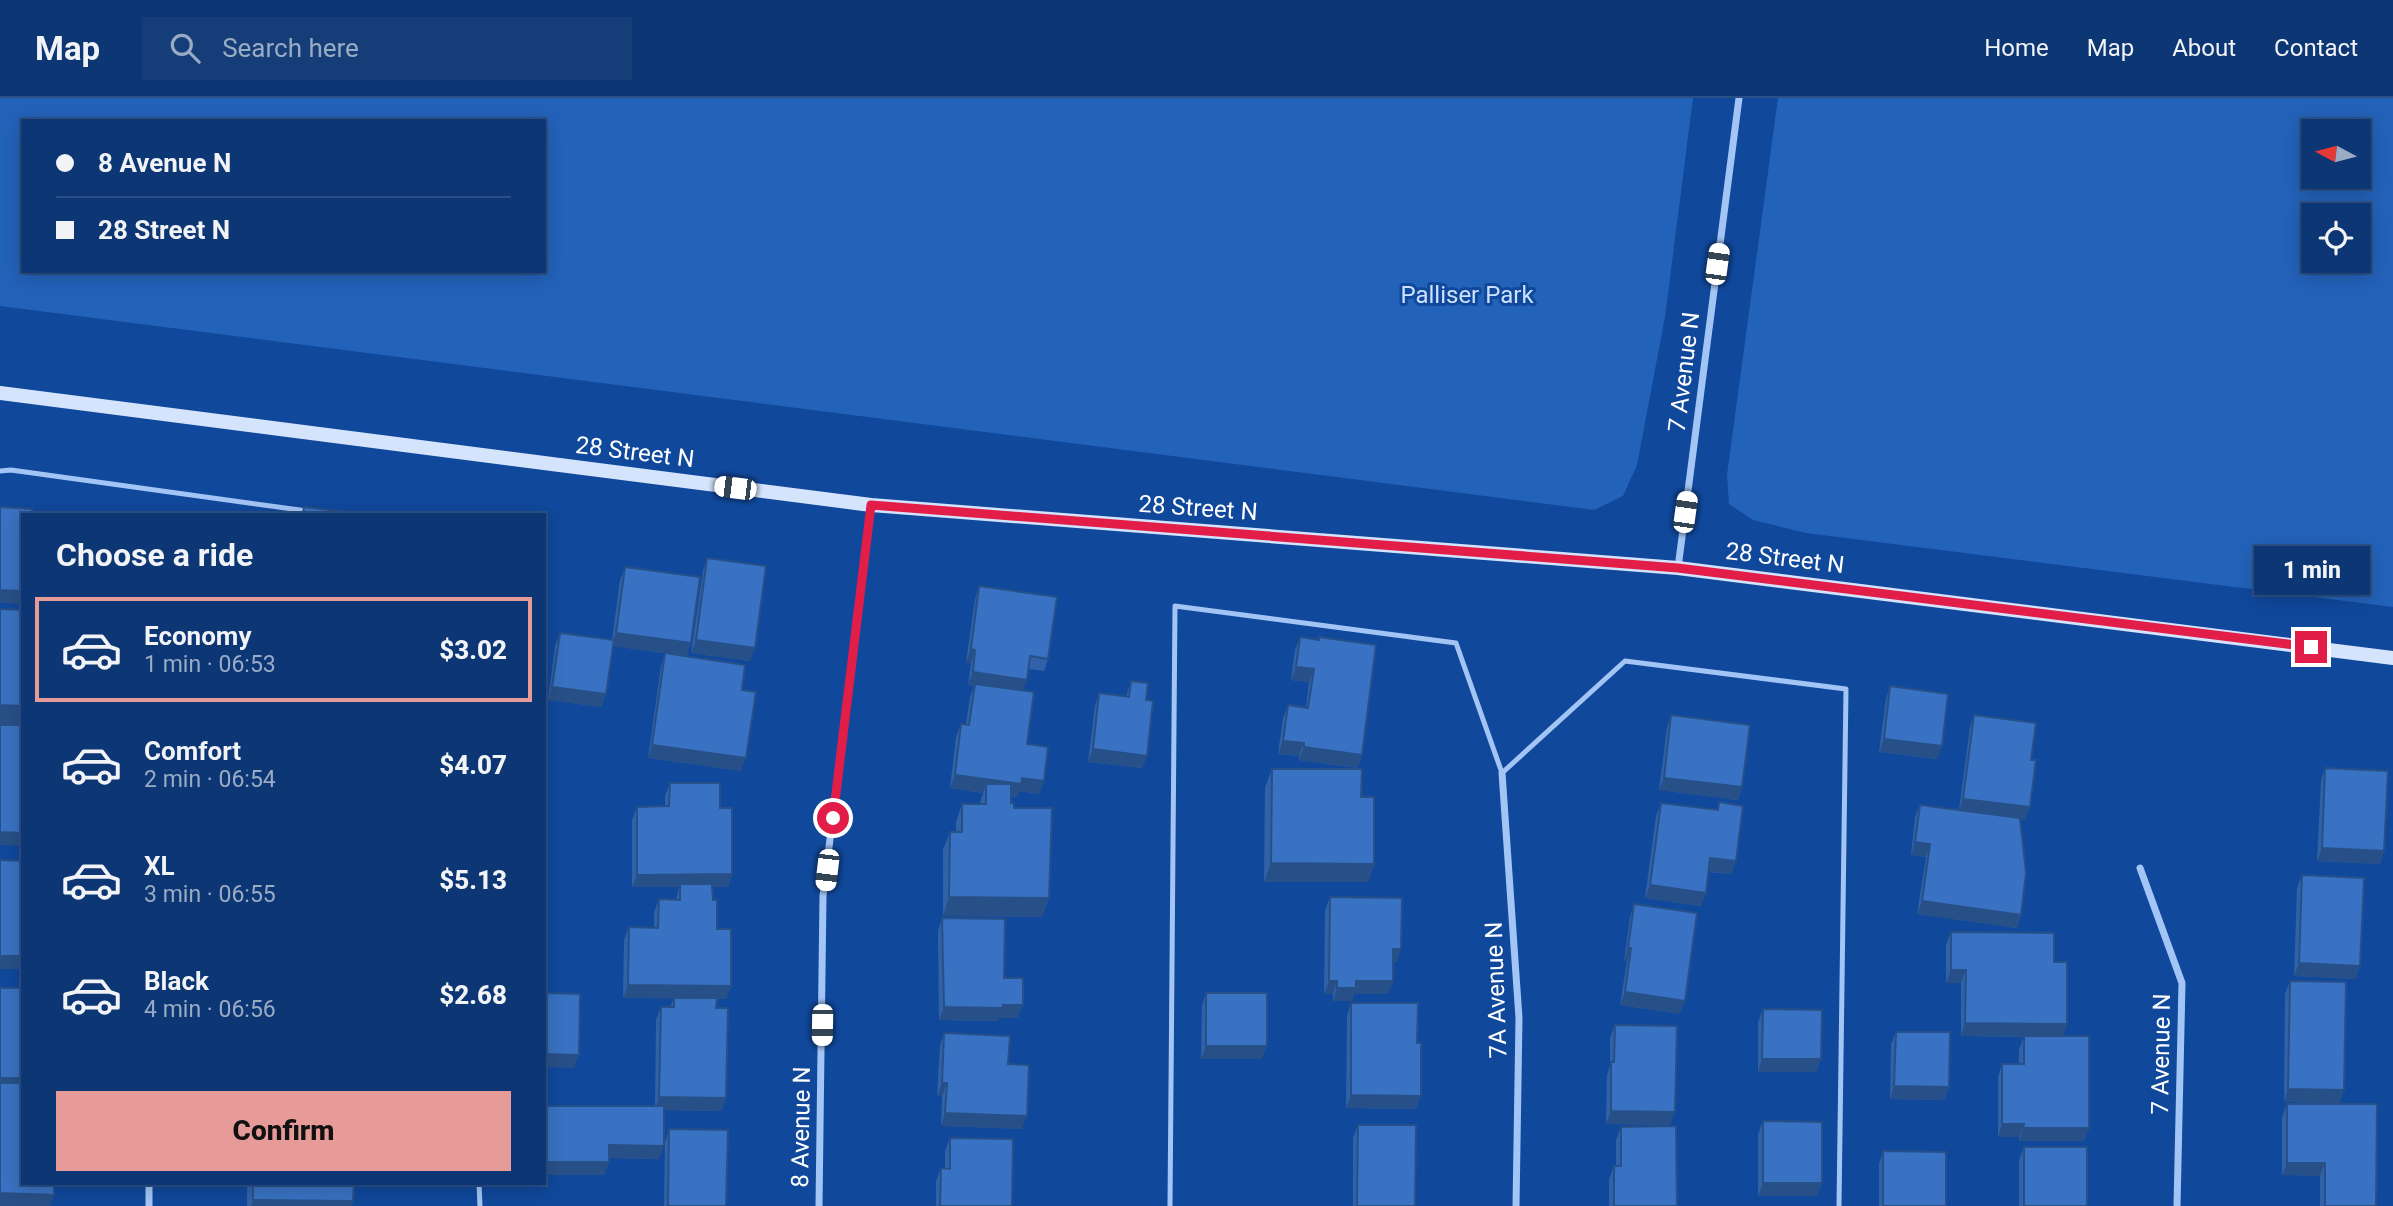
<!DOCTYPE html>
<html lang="en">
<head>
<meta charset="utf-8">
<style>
  :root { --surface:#0c3674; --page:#153e79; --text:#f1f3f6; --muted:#9aabc5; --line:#2c5086; --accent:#e69b98 }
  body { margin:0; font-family:Roboto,sans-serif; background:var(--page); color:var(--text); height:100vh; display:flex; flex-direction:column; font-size:26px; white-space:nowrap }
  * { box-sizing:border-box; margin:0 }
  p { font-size:23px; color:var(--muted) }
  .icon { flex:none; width:38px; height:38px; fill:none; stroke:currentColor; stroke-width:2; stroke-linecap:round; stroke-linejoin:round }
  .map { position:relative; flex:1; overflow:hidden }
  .details { position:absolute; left:21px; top:415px; width:525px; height:672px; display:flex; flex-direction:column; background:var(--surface); border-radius:0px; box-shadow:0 4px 18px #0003,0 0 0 2px var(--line) }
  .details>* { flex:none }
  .hud { position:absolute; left:21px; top:21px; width:525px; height:154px; border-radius:0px; box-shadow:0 4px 18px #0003,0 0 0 2px var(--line); display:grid; align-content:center; height:154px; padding:0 35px; background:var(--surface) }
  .needle { width:46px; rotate:277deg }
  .controls { position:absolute; left:2301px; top:21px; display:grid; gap:14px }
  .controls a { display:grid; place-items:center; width:70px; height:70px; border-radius:0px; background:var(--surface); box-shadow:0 4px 18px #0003,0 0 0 2px var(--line); font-size:35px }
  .end { position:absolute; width:32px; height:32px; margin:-16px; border:9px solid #e11d48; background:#fff; box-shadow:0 0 0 4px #fff }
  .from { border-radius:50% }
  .bubble { position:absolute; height:49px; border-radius:0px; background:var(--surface); box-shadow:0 4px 18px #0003,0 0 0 2px var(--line); font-size:23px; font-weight:800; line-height:49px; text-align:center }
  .car { position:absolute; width:21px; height:42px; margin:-21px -10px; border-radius:9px; box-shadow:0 0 5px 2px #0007; background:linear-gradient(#fff 24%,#345 0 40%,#fff 0 76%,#345 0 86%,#fff 0) }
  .hud b { display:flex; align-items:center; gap:24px; height:66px; font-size:26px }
  .hud b+b { border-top:2px solid var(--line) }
  .hud i { width:18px; height:18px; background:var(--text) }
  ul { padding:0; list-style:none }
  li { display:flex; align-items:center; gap:21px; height:105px; margin:0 14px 10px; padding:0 21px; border:4px solid transparent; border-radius:0px }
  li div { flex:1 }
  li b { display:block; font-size:26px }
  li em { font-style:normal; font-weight:800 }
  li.selected { border-color:var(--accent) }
  li>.icon { width:63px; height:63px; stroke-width:1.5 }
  h2 { padding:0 35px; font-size:32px; line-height:84px }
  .action { display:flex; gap:14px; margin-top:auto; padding:14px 35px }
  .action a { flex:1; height:80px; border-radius:0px; background:var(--accent); color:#111; font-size:28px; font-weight:800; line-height:80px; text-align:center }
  header { display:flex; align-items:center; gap:42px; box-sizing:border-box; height:98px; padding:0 35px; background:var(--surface); border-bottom:2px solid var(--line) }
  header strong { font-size:33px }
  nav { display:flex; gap:38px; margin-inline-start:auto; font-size:24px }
  .search { width:490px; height:63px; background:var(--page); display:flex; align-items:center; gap:18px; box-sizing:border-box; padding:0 24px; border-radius:0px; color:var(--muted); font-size:26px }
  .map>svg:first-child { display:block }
  .green { fill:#2362b9; fill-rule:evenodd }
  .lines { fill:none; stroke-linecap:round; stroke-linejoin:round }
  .service { stroke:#a3c5f5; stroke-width:5 }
  .minor { stroke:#a3c5f5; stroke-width:7 }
  .secondary { stroke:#d4e4fd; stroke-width:14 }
  .wall { fill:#3162a7 }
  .shaded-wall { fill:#285088 }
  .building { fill:#3972c2; stroke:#285088; stroke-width:2 }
  .route { stroke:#e11d48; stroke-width:9 }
  .labels { text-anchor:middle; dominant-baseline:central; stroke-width:6; stroke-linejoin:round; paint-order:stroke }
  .park-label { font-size:24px; fill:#cce1fe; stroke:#10489b }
  .street-label { font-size:24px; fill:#fff; stroke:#10489b }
</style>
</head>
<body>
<header>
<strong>Map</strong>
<div class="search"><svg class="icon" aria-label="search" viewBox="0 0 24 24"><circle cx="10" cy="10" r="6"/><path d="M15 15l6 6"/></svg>Search here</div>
<nav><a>Home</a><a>Map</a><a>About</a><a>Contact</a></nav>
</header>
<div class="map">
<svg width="2393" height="1108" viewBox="0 0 2393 1108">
  <rect width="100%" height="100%" fill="#10489b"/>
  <!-- green -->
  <g class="green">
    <path d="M0,0H1693L1665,219L1637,367L1623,398L1594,412L0,208ZM23,23H544V173H23Z"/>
    <path d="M1778,0H2393V509L1806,435L1753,422L1729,406L1727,377ZM2314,33H2359V79H2314ZM2314,117H2359V163H2314Z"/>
  </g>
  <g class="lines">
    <!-- service -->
    <g class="service">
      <polyline points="0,373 11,372 307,413"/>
      <polyline points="479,1085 480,1108"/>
      <polyline points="1170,1108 1175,508 1456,545 1502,675 1625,563 1846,591 1839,1108"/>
    </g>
    <!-- minor -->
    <g class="minor">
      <polyline points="1678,470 1739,0"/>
      <polyline points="1502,675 1519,920 1516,1108"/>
      <polyline points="2140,770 2182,885 2177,1108"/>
      <polyline points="149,1108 149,1085"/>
      <polyline points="819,1108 823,798 871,407"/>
    </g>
    <!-- secondary -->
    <polyline class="secondary" points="0,295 871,407 1678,470 2393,560"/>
  </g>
  <!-- wall -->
  <g class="wall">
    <polygon points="707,460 750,563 691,555 703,473"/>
    <polygon points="625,469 691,545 686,558 613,548 602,609 548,602 555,548 560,535 612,542 620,482"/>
    <polygon points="979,488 1048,561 1044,573 1029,571 1023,592 1027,646 1044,683 1039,696 1019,693 1017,699 1011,698 1011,705 1014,710 1049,800 1042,819 943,818 943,752 950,734 956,734 956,724 962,706 980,706 983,695 950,690 956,639 961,626 966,626 970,599 974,588 968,587 971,565 966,564 975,501"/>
    <polygon points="1300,539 1362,657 1357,670 1299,662 1299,658 1278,656 1283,620 1288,607 1306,609 1309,584 1291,582 1295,552"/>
    <polygon points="665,555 742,592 741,673 648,660 661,568"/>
    <polygon points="1131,583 1146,602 1147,658 1142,670 1088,664 1095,608 1099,595 1126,599"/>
    <polygon points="1890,588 1937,661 1879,654 1886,601"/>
    <polygon points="1671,617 1742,689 1738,702 1659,692 1667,630"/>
    <polygon points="1974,617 2031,662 2025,722 2020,721 2017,830 1917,816 1926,759 1911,757 1915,719 1920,707 1959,712 1970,629"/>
    <polygon points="2325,670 2384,753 2380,766 2317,763 2321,683"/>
    <polygon points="1272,671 1361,699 1374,766 1368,784 1264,784 1265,689"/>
    <polygon points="670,685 720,710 732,776 728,789 712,789 713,802 717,831 731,888 726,901 716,901 716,910 726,1000 722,1013 664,1012 659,1061 609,1060 604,1077 544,1077 544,1008 655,1008 656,922 661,909 670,909 674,900 623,900 624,842 629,829 654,829 654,814 659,801 676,802 679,789 632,789 632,722 637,709 665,709 665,698"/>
    <polygon points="1719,704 1732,776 1708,774 1706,795 1701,808 1645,800 1656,718 1661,705 1717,712"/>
    <polygon points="2302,777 2356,881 2294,878 2297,790"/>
    <polygon points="1330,799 1397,864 1393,864 1393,883 1388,896 1354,896 1352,903 1333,903 1333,896 1324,896 1325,812"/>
    <polygon points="1634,806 1680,916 1620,907 1627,863 1624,863 1630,819"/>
    <polygon points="942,820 1004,880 1018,920 999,920 998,923 939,922 938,833"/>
    <polygon points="1951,834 2054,864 2067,926 2063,938 2089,1030 2084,1043 2019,1043 2019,1039 1998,1039 1998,979 2002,966 2019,966 2019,951 2024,939 1961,938 1961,885 1946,885 1946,847"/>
    <polygon points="2290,883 2340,1005 2284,1004 2285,896"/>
    <polygon points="1206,895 1262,961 1201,961 1202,908"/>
    <polygon points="1351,905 1416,1011 1346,1010 1347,918"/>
    <polygon points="1763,911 1821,961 1816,974 1758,974 1758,924"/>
    <polygon points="1615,927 1670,1027 1606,1026 1607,977 1610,968 1610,940"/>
    <polygon points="1896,934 1949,989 1944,1002 1890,1001 1891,946"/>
    <polygon points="944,935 1008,966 1022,1031 941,1028 942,998 937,998 940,948"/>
    <polygon points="2287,1006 2376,1108 2320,1108 2320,1078 2282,1077 2282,1019"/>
    <polygon points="1763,1023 1822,1085 1817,1098 1758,1098 1758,1036"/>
    <polygon points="1358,1027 1415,1108 1353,1108 1353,1040"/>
    <polygon points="1621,1029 1677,1108 1609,1108 1609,1081 1614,1068 1616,1068 1616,1042"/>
    <polygon points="669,1031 726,1108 664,1108 665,1044"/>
    <polygon points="950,1040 1012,1108 936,1108 936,1083 941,1070 945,1071 945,1053"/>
    <polygon points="2024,1049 2087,1108 2019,1108 2019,1062"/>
    <polygon points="1883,1053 1946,1108 1879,1108 1879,1066"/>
    <polygon points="247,1085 354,1085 352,1108 247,1108"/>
  </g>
  <!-- shaded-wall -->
  <g class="shaded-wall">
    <polygon points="0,492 23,493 23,506 0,505"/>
    <polygon points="616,535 691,545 686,558 611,548"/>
    <polygon points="696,542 755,550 750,563 691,555"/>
    <polygon points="971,551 975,552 971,565 966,564"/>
    <polygon points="1296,569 1314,571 1309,584 1291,582"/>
    <polygon points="973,574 1027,582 1023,595 968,587"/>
    <polygon points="552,589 606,596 602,609 548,602"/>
    <polygon points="0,607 23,608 23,627 0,626"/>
    <polygon points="1884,641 1942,648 1937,661 1879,654"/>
    <polygon points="1283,643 1304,645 1299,658 1278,656"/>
    <polygon points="652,647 746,660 741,673 648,660"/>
    <polygon points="1304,649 1362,657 1357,670 1299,662"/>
    <polygon points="1093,651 1147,658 1142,670 1088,664"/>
    <polygon points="955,677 1022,680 1044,683 1039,696 1019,693 1017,699 986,695 986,686 983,695 950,690"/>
    <polygon points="1664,680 1742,689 1738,702 1659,692"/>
    <polygon points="1963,701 2030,709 2025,722 1959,713"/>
    <polygon points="0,734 23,735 23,748 0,747"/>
    <polygon points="1915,744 1930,746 1926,759 1911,757"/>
    <polygon points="2322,750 2384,753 2380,766 2317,763"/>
    <polygon points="1710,760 1736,763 1732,776 1705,773"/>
    <polygon points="1271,765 1374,766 1368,784 1264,784"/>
    <polygon points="732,776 728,789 680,789 680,786 679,789 632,789 637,777"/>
    <polygon points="1650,787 1706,795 1701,808 1645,800"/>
    <polygon points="949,799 1049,800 1042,819 943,818"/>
    <polygon points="1922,803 2021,817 2017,830 1917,816"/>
    <polygon points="1628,850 1631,850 1627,863 1624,863"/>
    <polygon points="1393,851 1401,851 1397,864 1388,864"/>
    <rect x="0" y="858" width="23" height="13"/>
    <polygon points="2299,865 2360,868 2356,881 2294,878"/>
    <polygon points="1951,872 1966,872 1961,885 1946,885"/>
    <polygon points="1329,883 1337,883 1333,896 1324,896"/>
    <polygon points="1356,883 1393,883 1388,896 1354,896 1352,903 1333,903 1337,890"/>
    <polygon points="628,887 731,888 726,901 623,900"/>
    <polygon points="1625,894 1685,903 1680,916 1620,907"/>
    <polygon points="1003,907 1023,907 1018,920 999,920 998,923 939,922 944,909"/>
    <polygon points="1965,925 2067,926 2063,939 1961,938"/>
    <polygon points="1206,948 1267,948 1262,961 1201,961"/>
    <polygon points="544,956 579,957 574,970 544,969"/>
    <polygon points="1762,961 1821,961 1816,974 1758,974"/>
    <rect x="0" y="980" width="23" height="13"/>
    <polygon points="942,985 947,985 942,998 937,998"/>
    <polygon points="1894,988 1949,989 1944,1002 1890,1001"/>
    <polygon points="2288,991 2344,992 2340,1005 2284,1004"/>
    <polygon points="1351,997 1421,998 1416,1011 1346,1010"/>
    <polygon points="659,999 726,1000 722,1013 655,1012"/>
    <polygon points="1611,1013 1675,1014 1670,1027 1606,1026"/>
    <polygon points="945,1015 1027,1018 1022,1031 941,1028"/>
    <polygon points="2002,1026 2024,1026 2019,1039 1998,1039"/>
    <polygon points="2023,1030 2089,1030 2084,1043 2019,1043"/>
    <polygon points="609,1047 664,1048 659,1061 604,1060"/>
    <polygon points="544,1064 609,1064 604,1077 544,1077"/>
    <polygon points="2287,1065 2325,1065 2320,1078 2282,1077"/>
    <polygon points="1763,1085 1822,1085 1817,1098 1758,1098"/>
    <polygon points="0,1095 54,1097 50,1108 0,1108"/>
    <polygon points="253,1102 353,1103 352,1108 251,1108"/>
  </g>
  <!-- building -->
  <g class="building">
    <polygon points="0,409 32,411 32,416 23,416 23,493 0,492"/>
    <polygon points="304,409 363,416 303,416"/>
    <polygon points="707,460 766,468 755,550 696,542"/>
    <polygon points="625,469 700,479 691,545 616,535"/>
    <polygon points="979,488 1057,499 1048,561 1030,558 1027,582 973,574 975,552 971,551"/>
    <polygon points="0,511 23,512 23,608 0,607"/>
    <polygon points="560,535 614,542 606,596 552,589"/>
    <polygon points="1300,539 1319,542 1319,539 1376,547 1362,657 1304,649 1304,645 1283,643 1288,607 1308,610 1314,571 1296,569"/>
    <polygon points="665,555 745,567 742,592 756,594 746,660 652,647"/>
    <polygon points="1131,583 1148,585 1146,602 1153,603 1147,658 1093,651 1099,595 1129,599"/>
    <polygon points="975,586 1034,594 1027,646 1048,649 1044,683 1022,680 1021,686 955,677 961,626 969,627"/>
    <polygon points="1890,588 1948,596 1942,648 1884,641"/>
    <polygon points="1671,617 1750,627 1742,689 1664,680"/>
    <polygon points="1974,617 2036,625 2031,662 2036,662 2030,709 1963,701"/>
    <polygon points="0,627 23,627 23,735 0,734"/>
    <polygon points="2325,670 2388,673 2384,753 2322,750"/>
    <polygon points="1272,671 1362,671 1361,699 1374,699 1374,766 1271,765"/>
    <polygon points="670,685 720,685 720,710 732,710 732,776 637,777 637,709 669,708"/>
    <polygon points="986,686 1011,686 1011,705 1014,705 1014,710 1052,710 1049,800 949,799 950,734 962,734 962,706 986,706"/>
    <polygon points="1719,704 1743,708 1736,763 1710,760 1706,795 1650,787 1661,705 1718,712"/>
    <polygon points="1920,707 2020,720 2026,775 2021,817 1922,803 1930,746 1915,744"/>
    <polygon points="0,762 23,763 23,858 0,858"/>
    <polygon points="2302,777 2364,780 2360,868 2299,865"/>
    <polygon points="680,786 712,786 713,802 717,802 717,831 731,831 731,888 628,887 629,829 658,830 659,801 680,802"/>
    <polygon points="1330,799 1402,800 1401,851 1393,851 1393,883 1356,883 1356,890 1337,890 1337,883 1329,883"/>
    <polygon points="1634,806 1697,815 1685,903 1625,894 1631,850 1628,850"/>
    <polygon points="942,820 1005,821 1004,880 1023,880 1023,907 1003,907 1003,910 944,909"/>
    <polygon points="1951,834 2054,835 2054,864 2067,864 2067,926 1965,925 1966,872 1951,872"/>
    <polygon points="2290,883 2346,884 2344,992 2288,991"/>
    <rect x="0" y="890" width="23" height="90"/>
    <polygon points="544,895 580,896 579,957 544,956"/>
    <rect x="1206" y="895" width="61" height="53"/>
    <polygon points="674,900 717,900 716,910 728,910 726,1000 659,999 661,909 674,909"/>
    <polygon points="1351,905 1418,905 1417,945 1421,945 1421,998 1351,997"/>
    <polygon points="1763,911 1822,912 1821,961 1762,961"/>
    <polygon points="1615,927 1677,928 1675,1014 1611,1013 1611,964 1614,964"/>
    <polygon points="1896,934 1950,934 1949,989 1894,988"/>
    <polygon points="944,935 1010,938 1008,966 1029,967 1027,1018 945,1015 947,985 942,985"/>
    <polygon points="2024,938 2089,938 2089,1030 2023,1030 2024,1026 2002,1026 2002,966 2024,966"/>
    <polygon points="0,985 23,985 23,1085 54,1085 54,1097 0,1095"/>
    <polygon points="2287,1006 2377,1006 2376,1108 2325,1108 2325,1065 2287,1065"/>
    <polygon points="544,1008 664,1008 664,1048 609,1047 609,1064 544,1064"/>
    <polygon points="1763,1023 1822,1024 1822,1085 1763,1085"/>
    <polygon points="1358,1027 1416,1027 1415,1108 1357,1108"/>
    <polygon points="1676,1028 1677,1108 1614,1108 1614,1068 1621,1068 1621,1029"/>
    <polygon points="669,1031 728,1032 726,1108 668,1108"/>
    <polygon points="950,1040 1013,1041 1012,1108 940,1108 941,1070 950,1071"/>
    <rect x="2024" y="1049" width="63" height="59"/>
    <polygon points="1883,1053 1946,1054 1946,1108 1883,1108"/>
    <polygon points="253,1085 354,1085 353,1103 253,1102"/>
  </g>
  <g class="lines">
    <!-- route -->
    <polyline class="route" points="833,720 871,407 1678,470 2311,549"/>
  </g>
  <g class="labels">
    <!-- park labels -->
    <g class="park-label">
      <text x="1467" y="197">Palliser Park</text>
    </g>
    <!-- street labels -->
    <g class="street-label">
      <text transform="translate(1684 274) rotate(-83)">7 Avenue N</text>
      <text transform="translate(635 354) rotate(7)">28 Street N</text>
      <text transform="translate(1198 410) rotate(4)">28 Street N</text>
      <text transform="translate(1785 460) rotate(7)">28 Street N</text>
      <text transform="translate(1496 892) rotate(-92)">7A Avenue N</text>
      <text transform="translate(2161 956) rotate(-89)">7 Avenue N</text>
      <text transform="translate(801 1029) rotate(-89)">8 Avenue N</text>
    </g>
  </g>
</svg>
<div class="controls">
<a><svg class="needle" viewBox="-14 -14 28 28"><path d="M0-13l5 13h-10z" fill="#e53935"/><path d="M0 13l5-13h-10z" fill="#9aabc5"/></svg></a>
<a><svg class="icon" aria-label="locate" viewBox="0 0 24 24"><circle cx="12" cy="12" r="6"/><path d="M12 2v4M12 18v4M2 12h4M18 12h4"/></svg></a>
</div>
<i class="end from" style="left:833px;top:720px"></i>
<i class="end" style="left:2311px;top:549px"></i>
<div class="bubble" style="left:2254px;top:448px;width:116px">1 min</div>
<i class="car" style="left:1717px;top:166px;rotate:8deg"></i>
<i class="car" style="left:735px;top:390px;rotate:277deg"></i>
<i class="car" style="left:1685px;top:414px;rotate:8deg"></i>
<i class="car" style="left:827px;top:772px;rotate:187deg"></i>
<i class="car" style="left:822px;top:927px;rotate:181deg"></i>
<div class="hud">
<b><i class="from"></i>8 Avenue N</b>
<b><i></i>28 Street N</b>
</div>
<section class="details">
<h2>Choose a ride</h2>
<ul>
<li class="selected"><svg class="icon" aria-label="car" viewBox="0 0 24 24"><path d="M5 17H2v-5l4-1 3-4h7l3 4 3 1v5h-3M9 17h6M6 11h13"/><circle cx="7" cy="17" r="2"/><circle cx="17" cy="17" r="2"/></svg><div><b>Economy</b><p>1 min · 06:53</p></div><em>$3.02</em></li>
<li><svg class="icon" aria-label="car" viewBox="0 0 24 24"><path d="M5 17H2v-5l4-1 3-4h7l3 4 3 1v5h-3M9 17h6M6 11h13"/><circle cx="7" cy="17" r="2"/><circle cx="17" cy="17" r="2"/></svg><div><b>Comfort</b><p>2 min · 06:54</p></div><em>$4.07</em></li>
<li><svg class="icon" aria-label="car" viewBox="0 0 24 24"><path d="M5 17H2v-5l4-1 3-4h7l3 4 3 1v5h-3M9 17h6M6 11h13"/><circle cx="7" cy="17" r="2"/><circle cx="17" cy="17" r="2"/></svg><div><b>XL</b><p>3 min · 06:55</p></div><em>$5.13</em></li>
<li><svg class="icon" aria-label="car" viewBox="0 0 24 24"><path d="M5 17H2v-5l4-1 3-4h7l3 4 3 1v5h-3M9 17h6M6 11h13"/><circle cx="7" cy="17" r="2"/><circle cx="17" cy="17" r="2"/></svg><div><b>Black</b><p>4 min · 06:56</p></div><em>$2.68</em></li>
</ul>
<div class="action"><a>Confirm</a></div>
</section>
</div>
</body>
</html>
